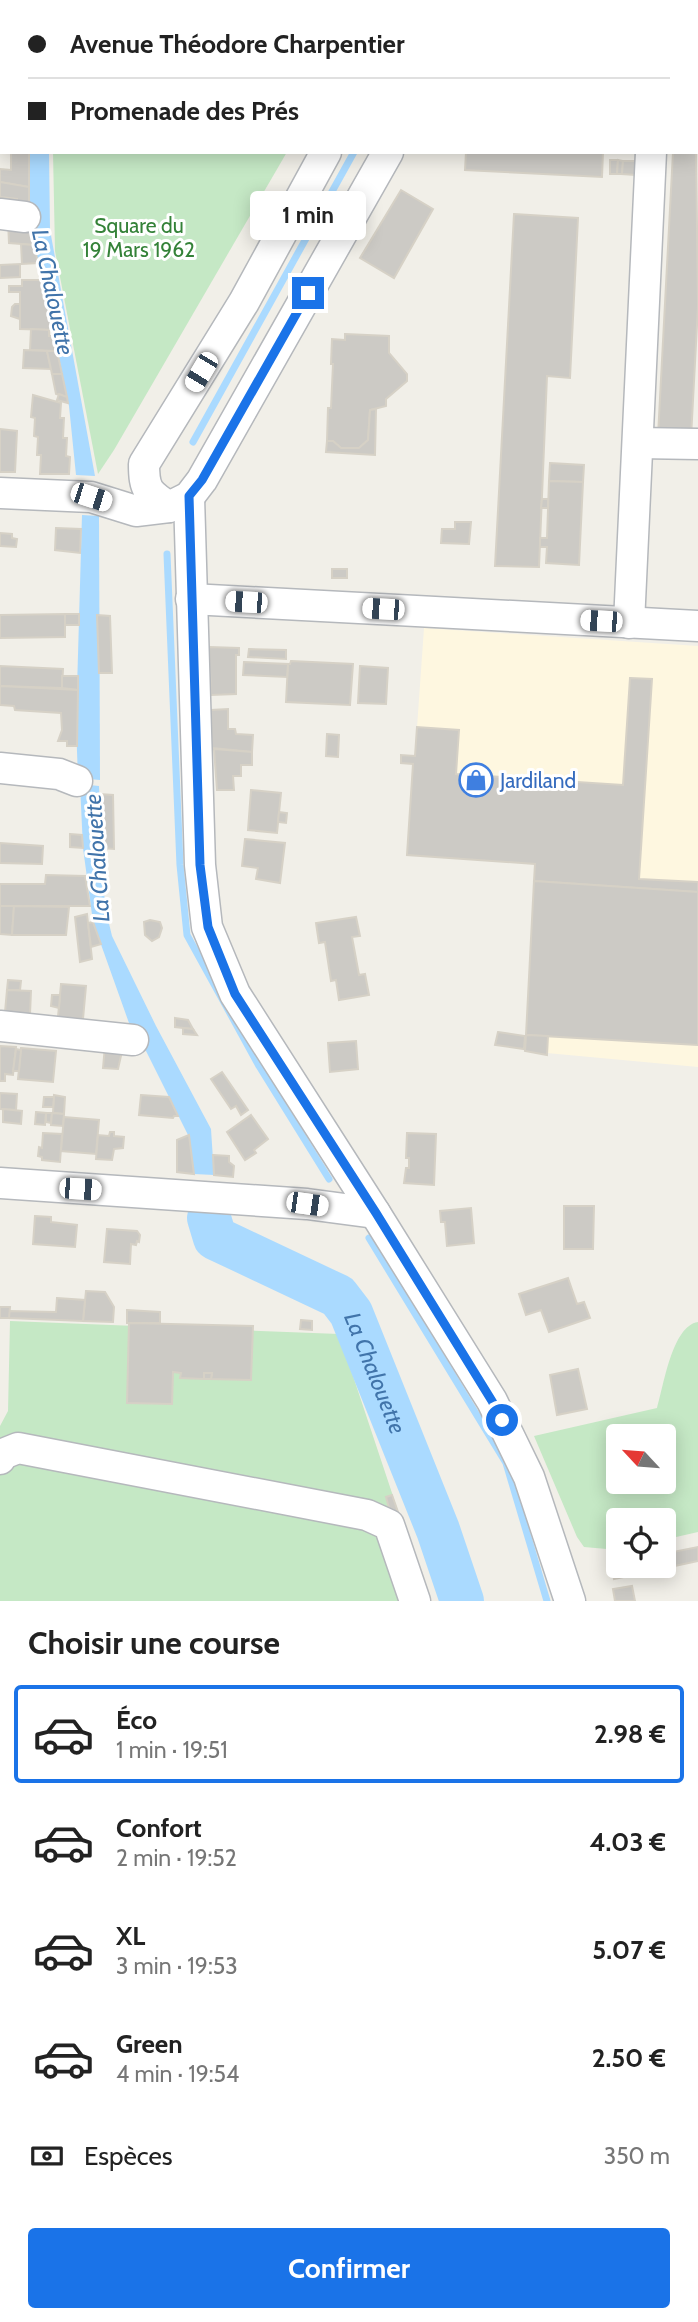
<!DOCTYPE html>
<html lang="fr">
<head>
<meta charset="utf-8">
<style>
  :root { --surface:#fff; --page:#f2f2f2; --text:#222; --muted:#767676; --line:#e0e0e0; --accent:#1a73e8 }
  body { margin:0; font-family:Cabin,sans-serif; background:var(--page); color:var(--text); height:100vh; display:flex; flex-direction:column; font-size:26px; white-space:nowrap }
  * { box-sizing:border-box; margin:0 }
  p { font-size:23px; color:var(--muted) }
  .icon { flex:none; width:38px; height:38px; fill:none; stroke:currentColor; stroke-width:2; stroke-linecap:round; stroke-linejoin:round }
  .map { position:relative; height:1601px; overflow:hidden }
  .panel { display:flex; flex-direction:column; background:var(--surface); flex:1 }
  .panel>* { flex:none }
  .hud { position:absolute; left:0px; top:0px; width:698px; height:154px; box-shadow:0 4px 18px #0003; display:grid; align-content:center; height:154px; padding:0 28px; background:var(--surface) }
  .needle { width:46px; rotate:296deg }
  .tools { position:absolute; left:606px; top:1424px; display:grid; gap:14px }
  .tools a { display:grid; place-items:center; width:70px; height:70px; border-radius:7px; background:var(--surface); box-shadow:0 4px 18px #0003; font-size:35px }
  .end { position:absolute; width:32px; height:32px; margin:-16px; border:9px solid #1a73e8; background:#fff; box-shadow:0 0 0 4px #fff }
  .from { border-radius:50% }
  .bubble { position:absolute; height:49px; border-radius:7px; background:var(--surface); box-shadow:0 4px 18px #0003; font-size:23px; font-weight:800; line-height:49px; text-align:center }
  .car { position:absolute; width:21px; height:42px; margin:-21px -10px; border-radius:9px; box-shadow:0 0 5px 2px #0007; background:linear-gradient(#fff 24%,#345 0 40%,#fff 0 76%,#345 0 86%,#fff 0) }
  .hud b { display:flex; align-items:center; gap:24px; height:66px; font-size:26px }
  .hud b+b { border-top:2px solid var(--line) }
  .hud i { width:18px; height:18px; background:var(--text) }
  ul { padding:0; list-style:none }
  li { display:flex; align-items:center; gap:21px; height:98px; margin:0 14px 10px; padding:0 14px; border:4px solid transparent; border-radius:7px }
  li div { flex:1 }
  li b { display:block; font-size:26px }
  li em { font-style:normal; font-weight:800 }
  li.on { border-color:var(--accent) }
  li>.icon { width:63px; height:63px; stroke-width:1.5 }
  h2 { padding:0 28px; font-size:32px; line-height:84px }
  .pay { display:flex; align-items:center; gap:18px; height:77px; padding:0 28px; font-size:26px }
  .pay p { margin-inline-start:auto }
  .action { display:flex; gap:14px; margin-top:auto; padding:14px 28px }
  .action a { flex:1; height:80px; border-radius:7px; background:var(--accent); color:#fff; font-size:28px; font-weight:800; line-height:80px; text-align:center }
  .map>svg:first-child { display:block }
  .commercial { fill:#fef7e0 }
  .green { fill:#c5e8c5; fill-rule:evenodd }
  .water { fill:#aadaff }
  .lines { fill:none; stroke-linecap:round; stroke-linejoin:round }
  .stream { stroke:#aadaff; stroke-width:7 }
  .river { stroke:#aadaff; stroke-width:44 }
  .building { fill:#cccac5; stroke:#d6d1c6; stroke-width:2 }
  .minor-casing { stroke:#b5b8bc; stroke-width:33 }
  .major-casing { stroke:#f2c960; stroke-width:42 }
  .minor { stroke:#fff; stroke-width:30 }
  .major { stroke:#fff2af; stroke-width:38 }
  .route { stroke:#1a73e8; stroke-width:9 }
  .labels { text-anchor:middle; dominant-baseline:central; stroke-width:6; stroke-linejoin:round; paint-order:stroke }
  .park-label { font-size:21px; fill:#348238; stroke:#fff }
  .shop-label { font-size:21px; fill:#366cbe; stroke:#fff; text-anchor:start }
  .water-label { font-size:23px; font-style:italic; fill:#4174aa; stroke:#fff }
</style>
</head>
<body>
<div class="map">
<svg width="698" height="1601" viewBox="0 0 698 1601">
  <rect width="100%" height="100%" fill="#f1efe8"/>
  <!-- commercial -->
  <polygon class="commercial" points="424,628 698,646 698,1067 525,1051 535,864 407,855 413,764 401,763 401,755 415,756"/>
  <!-- green -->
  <g class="green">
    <polygon points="53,152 287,152 114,450 98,474 55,251"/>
    <polygon points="10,1321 339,1334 428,1601 0,1601 0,1426 8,1411"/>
    <path d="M698,1322V1532L663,1540V1521H618V1550L584,1547L577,1537L534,1436L657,1408C664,1385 672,1326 698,1322ZM618,1437H663V1482H618Z"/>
  </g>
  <!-- water -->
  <g class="water">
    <polygon points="29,152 49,152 50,230 95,476 76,475 69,406 43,280 28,223"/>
    <polygon points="82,515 99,516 100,780 78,778 76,724"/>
    <polygon points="80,784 99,786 105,907 112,936 156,1026 211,1129 214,1175 194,1174 188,1135 145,1049 129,1023 93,922 83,848"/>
  </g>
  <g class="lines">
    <!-- stream -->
    <g class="stream">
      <polyline points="193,442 354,152"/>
      <polyline points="167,554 180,865 187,935 259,1066 329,1179"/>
      <polyline points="369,1238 506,1463 547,1601"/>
    </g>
    <!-- river -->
    <g class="river">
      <polyline points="10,0 11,2"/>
      <path id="s1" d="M209,1218L215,1238L338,1296L351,1313L438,1530L462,1601"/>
    </g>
  </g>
  <!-- building -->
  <g class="building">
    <polygon points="97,0 181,0 182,2 98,2"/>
    <polygon points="181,0 326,0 327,2 182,2"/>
    <polygon points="696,147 698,306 691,438 658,436 673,152 696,152"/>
    <polygon points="8,152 29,152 29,187 0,182 0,169 11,170 11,152"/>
    <polygon points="466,152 603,152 602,177 465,170"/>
    <polygon points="610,160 618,160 617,174 610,174"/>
    <polygon points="618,160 623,161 622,174 617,174"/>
    <polygon points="623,161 636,161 635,175 622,174"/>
    <polygon points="0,182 29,187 29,210 17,209 17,199 0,197"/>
    <polygon points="401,190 433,209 394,278 360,258"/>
    <polygon points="514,214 578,218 570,378 547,376 539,567 495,566"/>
    <polygon points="8,221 28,223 34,245 9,243"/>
    <polygon points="21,244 34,245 38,263 22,264"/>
    <polygon points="20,264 20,277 0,278 0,265"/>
    <polygon points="22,280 43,280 53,330 20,329 20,292 9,292 9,286 22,286"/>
    <polygon points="15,304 20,304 20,319 11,316 12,307"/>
    <polygon points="31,329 49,330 49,336 54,336 57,351 30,350"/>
    <polygon points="345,334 389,336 389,353 407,374 407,381 386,399 386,406 370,410 368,440 359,448 341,448 333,441 327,441 328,408 331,408 333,364 331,364 332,339 345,340"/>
    <polygon points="24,350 47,351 51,369 23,368"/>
    <polygon points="47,351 57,351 62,374 52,374"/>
    <polygon points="52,374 62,374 67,397 56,394"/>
    <polygon points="59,394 67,397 68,403 57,400"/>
    <polygon points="33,395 61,403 60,418 64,418 63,438 67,438 66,456 70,457 69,474 40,474 41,455 37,455 38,437 34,436 35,418 31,417"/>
    <polygon points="376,409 375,455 326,452 327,441 333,441 341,448 359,448 368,440 370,410"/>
    <polygon points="0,429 17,431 15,472 0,472"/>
    <polygon points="550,463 584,465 583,482 549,481"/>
    <polygon points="549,481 583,482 579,565 546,563 547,547 540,547 540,538 547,538"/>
    <polygon points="542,499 548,499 548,508 541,508"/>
    <polygon points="455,522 471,522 469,544 441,543 442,529 455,529"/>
    <polygon points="56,528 81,529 80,553 55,550"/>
    <polygon points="0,533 12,534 12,538 17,539 16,547 0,546"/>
    <rect x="332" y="569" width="15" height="9"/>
    <polygon points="65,614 65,637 0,638 0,615"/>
    <rect x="65" y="614" width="14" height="11"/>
    <polygon points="97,615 110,616 112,673 99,673"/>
    <polygon points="209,647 239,648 239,655 236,655 236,694 211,695"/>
    <polygon points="249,649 286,650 286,659 248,657"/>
    <polygon points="291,661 353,664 350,705 286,702 288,664 290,664"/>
    <polygon points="244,662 288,664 287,677 243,675"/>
    <polygon points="0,666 63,669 62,688 0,686"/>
    <polygon points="360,666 388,668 386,704 358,703"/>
    <polygon points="62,676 78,676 78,690 62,688"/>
    <polygon points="630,678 652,679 639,879 698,882 698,892 534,881 535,864 407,855 413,764 401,763 401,755 415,756 417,727 459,730 456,774 623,785"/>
    <polygon points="0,686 78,690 77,746 67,746 67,741 58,741 62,730 61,713 15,710 14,706 0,705"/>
    <polygon points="228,709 228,729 235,729 236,734 253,735 252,752 212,748 211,710"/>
    <polygon points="327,734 339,735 338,757 326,756"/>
    <polygon points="214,749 252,752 252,765 241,765 241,776 233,776 234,790 217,790"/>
    <polygon points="251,790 281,793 277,833 248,830"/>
    <polygon points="99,794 113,795 114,849 101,848"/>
    <polygon points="279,812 287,813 286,823 278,822"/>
    <polygon points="70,834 82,835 83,848 70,847"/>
    <polygon points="245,839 285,843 280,883 256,879 258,868 242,866"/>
    <polygon points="0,843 43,846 42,864 0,863"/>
    <polygon points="46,875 85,876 90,906 0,906 0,884 45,884"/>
    <polygon points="534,881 698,892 698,1045 526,1035"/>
    <polygon points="0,906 14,906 12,935 0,934"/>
    <polygon points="14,906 69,907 66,935 12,935"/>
    <polygon points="87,914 92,959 80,962 75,917"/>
    <polygon points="356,917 360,936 352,937 359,975 365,974 369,995 339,1000 336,980 331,981 325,942 319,943 316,923"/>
    <polygon points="150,920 160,922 162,928 159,937 152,941 145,935 144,922"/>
    <polygon points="93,922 101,944 91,947 88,923"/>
    <polygon points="8,980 21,981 20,990 7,990"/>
    <polygon points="61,984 86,986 83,1019 58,1017"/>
    <polygon points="7,990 31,991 30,1014 5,1012"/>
    <polygon points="52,995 60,995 59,1008 51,1006"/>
    <polygon points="175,1018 188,1020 193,1029 175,1027"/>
    <polygon points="183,1028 193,1029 197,1035 183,1034"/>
    <polygon points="498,1032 525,1036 524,1049 495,1045"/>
    <polygon points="526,1035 548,1036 547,1055 525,1051"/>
    <polygon points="356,1041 358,1069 330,1072 328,1043"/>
    <polygon points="0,1046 16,1047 13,1075 5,1074 5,1081 0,1081"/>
    <polygon points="105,1046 123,1047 118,1069 103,1068"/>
    <polygon points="21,1048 56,1051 53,1082 18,1079"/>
    <polygon points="16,1049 21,1050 19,1071 13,1071"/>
    <polygon points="222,1072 248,1110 241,1115 236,1106 231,1109 211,1079"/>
    <polygon points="0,1093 17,1094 16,1110 0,1109"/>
    <polygon points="54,1095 65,1097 64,1114 53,1113"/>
    <polygon points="141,1095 169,1097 178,1116 174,1116 173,1118 139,1115"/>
    <polygon points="44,1097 54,1097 53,1107 43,1107"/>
    <polygon points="3,1109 22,1111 21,1124 3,1122"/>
    <polygon points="36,1112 46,1113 45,1125 35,1124"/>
    <polygon points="46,1113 52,1113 51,1123 46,1122"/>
    <polygon points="52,1113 64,1114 63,1126 51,1125"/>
    <polygon points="251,1115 268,1139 254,1150 256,1153 245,1160 227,1132"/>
    <polygon points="64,1117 99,1120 96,1154 61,1151"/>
    <polygon points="110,1132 114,1132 114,1136 124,1137 123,1148 114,1149 112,1160 96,1159 98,1135 109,1136"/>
    <polygon points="43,1133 62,1134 60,1162 42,1160 42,1157 38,1156 39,1147 42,1148"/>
    <polygon points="407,1133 436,1134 434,1185 404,1183 406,1168 409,1168 409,1158 406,1158"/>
    <polygon points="189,1135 190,1143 194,1174 177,1172 177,1140"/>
    <polygon points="213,1155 229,1156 229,1162 234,1166 233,1177 214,1175"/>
    <polygon points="564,1206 594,1206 593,1249 564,1249"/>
    <polygon points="471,1208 474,1243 447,1246 445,1222 441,1222 440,1211"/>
    <polygon points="35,1216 51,1217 51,1222 77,1225 75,1247 33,1244"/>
    <polygon points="107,1229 137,1231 140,1235 139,1242 137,1241 136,1245 131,1244 130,1264 104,1262"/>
    <polygon points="568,1278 577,1304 584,1302 590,1318 549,1332 541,1310 526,1315 519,1294"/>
    <polygon points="86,1291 105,1292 114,1307 113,1322 83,1321"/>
    <polygon points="57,1298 85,1300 83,1321 9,1318 9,1311 56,1312"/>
    <polygon points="0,1307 10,1307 9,1318 0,1318"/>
    <polygon points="127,1310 160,1312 160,1323 127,1323"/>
    <polygon points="301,1320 312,1321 312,1330 300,1329"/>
    <polygon points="129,1323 253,1326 251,1380 211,1379 212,1373 204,1373 204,1379 180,1378 181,1373 173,1372 172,1404 127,1403"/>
    <polygon points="578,1369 587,1409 557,1415 550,1375"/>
    <polygon points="204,1373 212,1373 211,1379 204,1379"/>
    <polygon points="392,1495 398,1512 391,1515 386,1497"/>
    <polygon points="698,1547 698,1561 614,1579 611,1564 618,1563 618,1566 663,1566 663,1554"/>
    <polygon points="632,1586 635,1601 615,1601 613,1589"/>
  </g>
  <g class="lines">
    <defs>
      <g id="minor">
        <polyline points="527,2 527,0"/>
        <polyline points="593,2 593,0"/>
        <polyline points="659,2 659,0"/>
        <polyline points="0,214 25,217"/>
        <polyline points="638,443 698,444"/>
        <polyline points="0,493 91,497 136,511 169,507 189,497 202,480 388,152"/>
        <polyline points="189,497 200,865 207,927 235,994 375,1213 492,1401 529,1477 570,1601"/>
        <path d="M169,507C148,493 144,490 144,464L244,302L326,152"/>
        <polyline points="191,599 698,626"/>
        <polyline points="629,623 651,152"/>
        <polyline points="0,768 59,774 77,781"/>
        <polyline points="0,1026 133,1040"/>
        <polyline points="0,1183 307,1204 375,1213"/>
        <polyline points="0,1459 3,1454 18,1448 367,1515 389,1525 415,1601"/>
      </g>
      <g id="major">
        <polyline points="396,2 398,0"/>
        <polyline points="0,73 2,73"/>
        <polyline points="696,92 698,92"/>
      </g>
    </defs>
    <!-- minor casing -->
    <use href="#minor" class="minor-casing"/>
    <!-- major casing -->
    <use href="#major" class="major-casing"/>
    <!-- minor -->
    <use href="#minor" class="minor"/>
    <!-- major -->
    <use href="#major" class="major"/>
  </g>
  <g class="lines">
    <!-- route -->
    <polyline class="route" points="308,293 202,480 189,496 200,865 208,927 235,994 376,1213 492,1401 502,1420"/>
  </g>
  <!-- icons -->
  <defs>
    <symbol id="shop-ring" viewBox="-11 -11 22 22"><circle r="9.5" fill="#fff" stroke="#3f7fe0" stroke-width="1.5"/><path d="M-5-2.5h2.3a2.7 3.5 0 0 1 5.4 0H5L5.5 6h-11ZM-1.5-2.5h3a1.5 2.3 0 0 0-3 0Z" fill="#3f7fe0"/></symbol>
  </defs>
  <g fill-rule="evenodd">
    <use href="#shop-ring" x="457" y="761" width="38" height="38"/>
  </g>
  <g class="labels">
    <!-- park labels -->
    <g class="park-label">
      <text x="139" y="225">Square du<tspan x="139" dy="24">19 Mars 1962</tspan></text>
    </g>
    <!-- shop labels -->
    <g class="shop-label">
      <text x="500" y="780">Jardiland</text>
    </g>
    <!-- water labels -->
    <g class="water-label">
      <text transform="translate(53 292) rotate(78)">La Chalouette</text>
      <text transform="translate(97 858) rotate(-94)">La Chalouette</text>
      <text stroke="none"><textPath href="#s1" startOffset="243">La Chalouette</textPath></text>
    </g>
  </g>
</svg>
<div class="tools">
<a><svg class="needle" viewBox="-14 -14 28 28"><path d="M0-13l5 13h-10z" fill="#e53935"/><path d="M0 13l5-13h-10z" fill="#767676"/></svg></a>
<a><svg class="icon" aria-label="locate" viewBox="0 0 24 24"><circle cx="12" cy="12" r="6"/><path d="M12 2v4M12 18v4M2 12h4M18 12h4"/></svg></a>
</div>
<i class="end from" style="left:502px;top:1420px"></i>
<i class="end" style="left:308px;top:293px"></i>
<div class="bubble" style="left:250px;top:191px;width:116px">1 min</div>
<i class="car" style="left:201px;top:372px;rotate:211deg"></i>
<i class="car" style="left:91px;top:497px;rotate:108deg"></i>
<i class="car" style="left:246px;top:602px;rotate:273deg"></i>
<i class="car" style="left:383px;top:609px;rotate:273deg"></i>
<i class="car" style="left:601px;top:621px;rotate:273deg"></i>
<i class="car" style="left:80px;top:1189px;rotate:94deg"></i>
<i class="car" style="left:307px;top:1204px;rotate:98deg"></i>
<div class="hud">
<b><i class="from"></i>Avenue Théodore Charpentier</b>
<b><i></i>Promenade des Prés</b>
</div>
</div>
<section class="panel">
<h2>Choisir une course</h2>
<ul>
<li class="on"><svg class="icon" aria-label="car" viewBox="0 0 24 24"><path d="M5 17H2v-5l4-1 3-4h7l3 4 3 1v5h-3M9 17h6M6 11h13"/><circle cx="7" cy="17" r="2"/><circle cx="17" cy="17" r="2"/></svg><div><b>Éco</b><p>1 min · 19:51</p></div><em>2.98 €</em></li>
<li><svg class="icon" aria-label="car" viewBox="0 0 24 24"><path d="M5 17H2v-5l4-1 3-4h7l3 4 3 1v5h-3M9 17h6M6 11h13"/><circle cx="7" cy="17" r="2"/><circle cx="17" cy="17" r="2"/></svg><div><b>Confort</b><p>2 min · 19:52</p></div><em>4.03 €</em></li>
<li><svg class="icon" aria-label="car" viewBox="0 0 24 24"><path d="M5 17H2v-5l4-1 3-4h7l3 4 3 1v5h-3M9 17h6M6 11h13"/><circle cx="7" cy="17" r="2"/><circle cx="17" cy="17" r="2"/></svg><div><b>XL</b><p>3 min · 19:53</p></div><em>5.07 €</em></li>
<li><svg class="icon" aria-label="car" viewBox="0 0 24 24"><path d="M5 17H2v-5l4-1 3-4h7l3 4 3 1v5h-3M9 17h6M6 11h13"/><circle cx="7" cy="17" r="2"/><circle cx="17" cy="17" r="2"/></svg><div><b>Green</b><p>4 min · 19:54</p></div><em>2.50 €</em></li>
</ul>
<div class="pay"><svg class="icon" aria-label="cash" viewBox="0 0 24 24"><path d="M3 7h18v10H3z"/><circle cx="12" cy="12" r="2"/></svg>Espèces<p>350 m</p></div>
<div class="action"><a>Confirmer</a></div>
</section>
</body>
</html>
